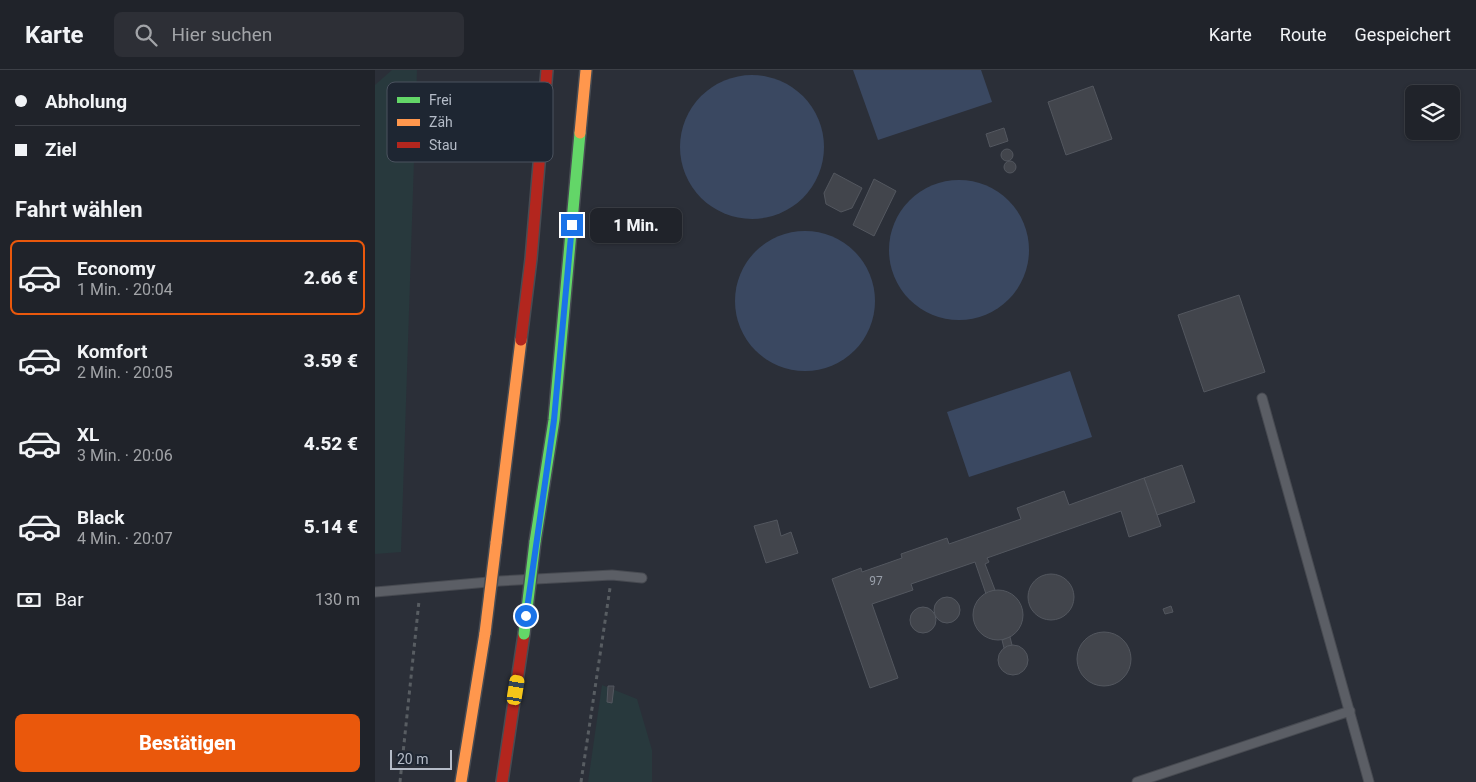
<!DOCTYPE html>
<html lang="de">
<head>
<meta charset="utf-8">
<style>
  :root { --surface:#20232a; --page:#2d2f36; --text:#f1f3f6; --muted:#a2a4a8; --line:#3d4047; --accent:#ea580c }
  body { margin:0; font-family:Roboto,sans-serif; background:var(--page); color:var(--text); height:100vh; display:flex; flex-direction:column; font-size:19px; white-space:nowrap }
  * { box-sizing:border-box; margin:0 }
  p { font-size:16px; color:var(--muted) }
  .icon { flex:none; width:28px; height:28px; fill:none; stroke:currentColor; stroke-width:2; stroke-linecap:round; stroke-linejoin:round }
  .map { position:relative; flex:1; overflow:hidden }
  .sheet { display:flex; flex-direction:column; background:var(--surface); width:375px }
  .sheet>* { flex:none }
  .banner { display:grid; align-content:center; height:110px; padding:0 15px; background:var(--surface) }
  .fabs { position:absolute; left:1030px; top:15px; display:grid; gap:10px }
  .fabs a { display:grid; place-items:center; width:55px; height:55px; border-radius:8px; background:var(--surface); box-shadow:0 1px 4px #0004,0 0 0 1px var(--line); font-size:25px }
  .scale { position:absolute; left:15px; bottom:12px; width:62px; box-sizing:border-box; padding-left:5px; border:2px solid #b5bcc8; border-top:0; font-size:14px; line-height:18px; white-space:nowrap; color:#b5bcc8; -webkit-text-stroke:4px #1e2632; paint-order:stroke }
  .end { position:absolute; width:22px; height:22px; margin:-11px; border:6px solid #1a73e8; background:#fff; box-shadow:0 0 0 2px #fff }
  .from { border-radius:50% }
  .bubble { position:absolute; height:35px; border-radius:8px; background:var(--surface); box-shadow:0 1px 4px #0004,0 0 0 1px var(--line); font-size:16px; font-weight:800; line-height:35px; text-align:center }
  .car { position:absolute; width:15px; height:30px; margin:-15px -8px; border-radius:6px; box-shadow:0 0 4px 1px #0007; background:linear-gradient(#f5c518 24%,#345 0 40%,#f5c518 0 76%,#345 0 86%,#f5c518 0) }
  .banner b { display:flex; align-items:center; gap:18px; height:48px; font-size:19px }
  .banner b+b { border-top:1px solid var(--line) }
  .banner i { width:12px; height:12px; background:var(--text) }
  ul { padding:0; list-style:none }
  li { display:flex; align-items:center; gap:15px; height:75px; margin:0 10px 8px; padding:0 5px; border:2px solid transparent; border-radius:8px }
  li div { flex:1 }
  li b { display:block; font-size:19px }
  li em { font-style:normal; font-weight:800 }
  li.active { border-color:var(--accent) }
  li>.icon { width:45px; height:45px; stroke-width:1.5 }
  h2 { padding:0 15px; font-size:22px; line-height:60px }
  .pay { display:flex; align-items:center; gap:12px; height:55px; padding:0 15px; font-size:19px }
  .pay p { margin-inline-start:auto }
  .cta { display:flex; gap:10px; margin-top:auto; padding:10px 15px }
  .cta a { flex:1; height:58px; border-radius:8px; background:var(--accent); color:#fff; font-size:20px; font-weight:800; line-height:58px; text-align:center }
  header { display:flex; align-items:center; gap:30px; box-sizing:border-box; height:70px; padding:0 25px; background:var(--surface); border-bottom:1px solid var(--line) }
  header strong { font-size:24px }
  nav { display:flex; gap:28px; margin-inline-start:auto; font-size:18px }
  .search { width:350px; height:45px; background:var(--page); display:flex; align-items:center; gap:12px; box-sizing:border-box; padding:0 18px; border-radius:8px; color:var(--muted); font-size:19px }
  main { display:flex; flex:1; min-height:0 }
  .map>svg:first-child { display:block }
  .green { fill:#28393d }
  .water { fill:#3a4861 }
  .building { fill:#42454c; stroke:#53575f }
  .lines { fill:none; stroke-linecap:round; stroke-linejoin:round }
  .lane-casing { stroke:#474a51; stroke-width:11 }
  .fast-casing { stroke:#484c53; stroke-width:14 }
  .slow-casing { stroke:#484c53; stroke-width:14 }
  .jam-casing { stroke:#484c53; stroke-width:14 }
  .path { stroke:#585d62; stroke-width:3; stroke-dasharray:4 4; stroke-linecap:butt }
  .lane { stroke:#5b5e65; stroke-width:9 }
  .fast { stroke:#63d668; stroke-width:11 }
  .slow { stroke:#ff974d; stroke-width:11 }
  .jam { stroke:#b3261e; stroke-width:11 }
  .fast-bridge-casing { stroke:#484c53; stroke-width:14; stroke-linecap:butt }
  .slow-bridge-casing { stroke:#484c53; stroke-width:14; stroke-linecap:butt }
  .fast-bridge { stroke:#63d668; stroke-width:11 }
  .slow-bridge { stroke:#ff974d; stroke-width:11 }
  .route { stroke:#1a73e8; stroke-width:6 }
  .labels { text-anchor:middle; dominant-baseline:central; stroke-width:4.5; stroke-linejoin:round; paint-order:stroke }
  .number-label { font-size:12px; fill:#989ea9 }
  .key { fill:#1e2632; stroke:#4b535f; stroke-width:1 }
  .key-label { font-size:14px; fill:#b5bcc8 }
</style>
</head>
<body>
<header>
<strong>Karte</strong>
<div class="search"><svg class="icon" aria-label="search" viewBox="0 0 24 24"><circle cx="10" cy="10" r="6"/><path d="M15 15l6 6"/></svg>Hier suchen</div>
<nav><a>Karte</a><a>Route</a><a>Gespeichert</a></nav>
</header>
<main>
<section class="sheet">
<div class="banner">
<b><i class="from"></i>Abholung</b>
<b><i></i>Ziel</b>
</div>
<h2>Fahrt wählen</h2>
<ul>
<li class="active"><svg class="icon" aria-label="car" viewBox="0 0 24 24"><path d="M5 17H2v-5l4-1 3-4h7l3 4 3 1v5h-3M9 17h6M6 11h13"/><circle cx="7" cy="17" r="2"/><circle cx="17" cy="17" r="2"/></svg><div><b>Economy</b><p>1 Min. · 20:04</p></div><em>2.66 €</em></li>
<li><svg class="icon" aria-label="car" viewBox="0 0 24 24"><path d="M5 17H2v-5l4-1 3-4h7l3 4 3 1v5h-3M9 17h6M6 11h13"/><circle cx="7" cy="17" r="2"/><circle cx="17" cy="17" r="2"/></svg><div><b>Komfort</b><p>2 Min. · 20:05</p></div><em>3.59 €</em></li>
<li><svg class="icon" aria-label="car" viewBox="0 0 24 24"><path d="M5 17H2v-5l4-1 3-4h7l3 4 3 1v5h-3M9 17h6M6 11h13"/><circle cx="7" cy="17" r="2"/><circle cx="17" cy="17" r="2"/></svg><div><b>XL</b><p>3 Min. · 20:06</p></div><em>4.52 €</em></li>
<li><svg class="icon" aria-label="car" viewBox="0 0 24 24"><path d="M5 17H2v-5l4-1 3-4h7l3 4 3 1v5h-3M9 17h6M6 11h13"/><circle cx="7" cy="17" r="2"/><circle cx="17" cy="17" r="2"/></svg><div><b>Black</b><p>4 Min. · 20:07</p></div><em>5.14 €</em></li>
</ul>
<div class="pay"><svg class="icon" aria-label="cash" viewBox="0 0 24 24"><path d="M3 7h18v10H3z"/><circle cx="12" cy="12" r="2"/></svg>Bar<p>130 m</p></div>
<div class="cta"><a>Bestätigen</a></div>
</section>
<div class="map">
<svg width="1101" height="712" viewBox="0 0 1101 712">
  <rect width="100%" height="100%" fill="#2b2f38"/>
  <!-- green -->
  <g class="green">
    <polygon points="17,0 42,0 26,482 0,484 0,15"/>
    <polygon points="227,615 262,629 277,680 277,712 213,712"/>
  </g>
  <!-- water -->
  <g class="water">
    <polygon points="478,0 606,0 617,32 503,70"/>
    <circle cx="377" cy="77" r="72"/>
    <circle cx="584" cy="180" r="70"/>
    <circle cx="430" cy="231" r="70"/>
    <polygon points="695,301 717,367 594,407 572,342"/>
  </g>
  <!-- building -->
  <g class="building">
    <polygon points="718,16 737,69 691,85 673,32"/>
    <polygon points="629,58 633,71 615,77 611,64"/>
    <circle cx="632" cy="85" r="6"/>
    <circle cx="635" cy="97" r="6"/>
    <polygon points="459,103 487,118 477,138 466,142 451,134 449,123"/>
    <polygon points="499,109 521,121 499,166 478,155"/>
    <polygon points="864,225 890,302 829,322 803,245"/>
    <polygon points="807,395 820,432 782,445 769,408"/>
    <polygon points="769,408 786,456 754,467 746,441 612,488 614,492 610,494 620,520 611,524 600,492 536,514 538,520 497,534 523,608 495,618 457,509 486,498 487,502 527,488 526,484 572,468 574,474 646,449 642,438 689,421 694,435"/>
    <polygon points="402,450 406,466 416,462 423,483 391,493 379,456"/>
    <circle cx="676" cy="527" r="23"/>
    <circle cx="623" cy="545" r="25"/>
    <circle cx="572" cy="540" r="13"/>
    <polygon points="796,536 798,542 790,544 788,539"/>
    <circle cx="548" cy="550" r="13"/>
    <circle cx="729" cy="589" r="27"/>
    <polygon points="635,567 637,575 629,578 627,570"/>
    <circle cx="638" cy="590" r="15"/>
    <polygon points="233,616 239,616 237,633 232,632"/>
  </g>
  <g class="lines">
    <defs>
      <g id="lane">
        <polyline points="887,328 994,712"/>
        <polyline points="0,522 125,511 237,505 267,508"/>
        <polyline points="762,712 975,641"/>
      </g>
      <polyline id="fast" points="160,472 179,350 205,63"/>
      <g id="slow">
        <polyline points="205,63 211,0"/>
        <polyline points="121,473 146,270"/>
        <polyline points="86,712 110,563"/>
      </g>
      <g id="jam">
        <polyline points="146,270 156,189 172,0"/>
        <polyline points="127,712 149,564"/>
      </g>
    </defs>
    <!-- lane casing -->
    <use href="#lane" class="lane-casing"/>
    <!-- fast casing -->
    <use href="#fast" class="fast-casing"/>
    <!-- slow casing -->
    <use href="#slow" class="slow-casing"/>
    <!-- jam casing -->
    <use href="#jam" class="jam-casing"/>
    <!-- path -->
    <g class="path">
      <polyline points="25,712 44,531"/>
      <polyline points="206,712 235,518"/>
    </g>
    <!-- lane -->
    <use href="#lane" class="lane"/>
    <!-- fast -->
    <use href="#fast" class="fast"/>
    <!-- slow -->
    <use href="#slow" class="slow"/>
    <!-- jam -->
    <use href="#jam" class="jam"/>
    <defs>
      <polyline id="fast-bridge" points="149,564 160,472"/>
      <polyline id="slow-bridge" points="110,563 121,473"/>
    </defs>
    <!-- fast-bridge casing -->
    <use href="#fast-bridge" class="fast-bridge-casing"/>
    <!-- slow-bridge casing -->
    <use href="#slow-bridge" class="slow-bridge-casing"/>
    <!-- fast-bridge -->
    <use href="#fast-bridge" class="fast-bridge"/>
    <!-- slow-bridge -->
    <use href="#slow-bridge" class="slow-bridge"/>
  </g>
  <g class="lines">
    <!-- route -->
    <polyline class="route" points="151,546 179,350 197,155"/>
  </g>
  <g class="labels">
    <!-- number labels -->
    <g class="number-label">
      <text x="501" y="511">97</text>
    </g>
  </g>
  <!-- legend -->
  <rect x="12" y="12" width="166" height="80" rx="8" class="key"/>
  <rect x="22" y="27" width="23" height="6" fill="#63d668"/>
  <rect x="22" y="49" width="23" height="7" fill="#ff974d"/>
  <rect x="22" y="72" width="23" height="6" fill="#b3261e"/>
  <g class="key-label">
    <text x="54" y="35">Frei</text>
    <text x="54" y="57">Zäh</text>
    <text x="54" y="80">Stau</text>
  </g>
</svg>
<div class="fabs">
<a><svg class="icon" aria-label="layers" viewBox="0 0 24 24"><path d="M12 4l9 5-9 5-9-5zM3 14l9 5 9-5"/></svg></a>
</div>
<div class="scale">20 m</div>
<i class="end from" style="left:151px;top:546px"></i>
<i class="end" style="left:197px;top:155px"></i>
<div class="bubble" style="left:215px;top:138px;width:92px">1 Min.</div>
<i class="car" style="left:141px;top:620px;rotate:9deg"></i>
</div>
</main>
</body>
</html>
